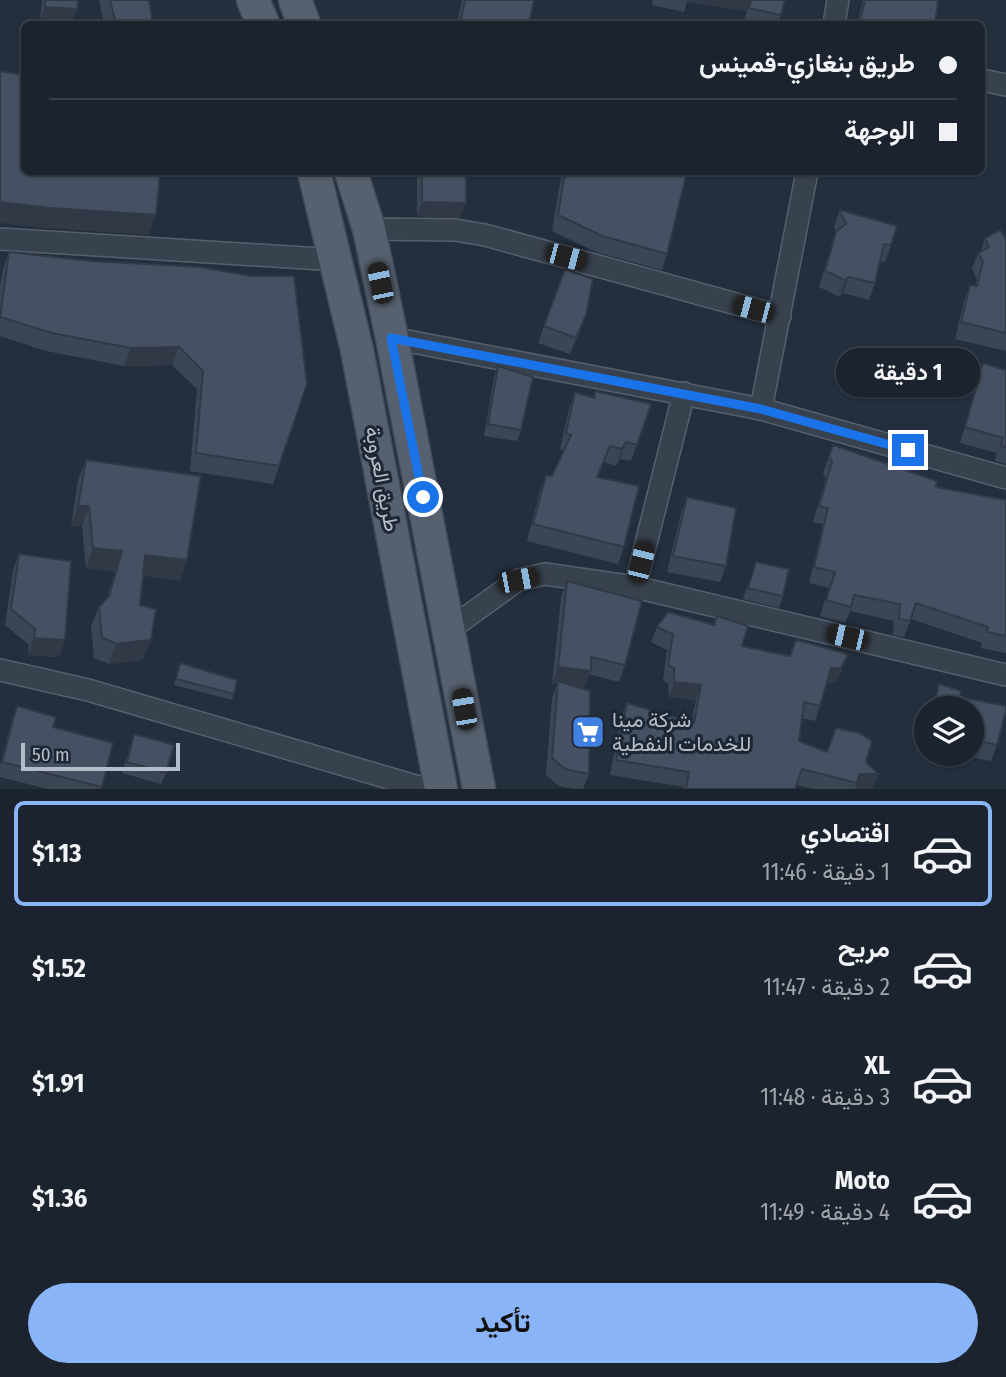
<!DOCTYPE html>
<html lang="ar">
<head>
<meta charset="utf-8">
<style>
  :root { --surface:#1b232e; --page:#242b36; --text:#f1f3f6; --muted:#a0a4aa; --line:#39404a; --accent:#8ab4f8 }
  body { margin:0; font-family:"Fira Sans Condensed",Vazirmatn,sans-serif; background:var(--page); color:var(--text); direction:rtl; height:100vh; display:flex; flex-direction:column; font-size:26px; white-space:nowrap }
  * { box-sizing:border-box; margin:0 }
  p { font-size:23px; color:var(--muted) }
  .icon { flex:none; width:38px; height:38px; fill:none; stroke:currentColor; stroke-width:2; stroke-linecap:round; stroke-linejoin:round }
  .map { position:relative; height:789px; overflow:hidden; direction:ltr }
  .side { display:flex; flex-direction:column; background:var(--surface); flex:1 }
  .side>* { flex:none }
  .top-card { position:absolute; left:21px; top:21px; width:964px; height:154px; border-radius:10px; box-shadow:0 2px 5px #0004,0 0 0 2px var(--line); direction:rtl; display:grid; align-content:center; height:154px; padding:0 28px; background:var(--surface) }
  .controls { position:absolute; left:914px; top:696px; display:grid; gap:14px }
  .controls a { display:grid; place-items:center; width:70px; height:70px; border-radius:50%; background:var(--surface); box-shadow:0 2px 5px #0004,0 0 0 2px var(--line); font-size:35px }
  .scale { position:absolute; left:21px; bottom:18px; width:159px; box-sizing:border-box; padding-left:7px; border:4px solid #b4bcc9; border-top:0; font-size:19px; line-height:24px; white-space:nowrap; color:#b4bcc9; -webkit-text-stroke:5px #1d2633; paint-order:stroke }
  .end { position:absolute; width:32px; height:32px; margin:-16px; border:9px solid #1a73e8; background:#fff; box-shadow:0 0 0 4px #fff }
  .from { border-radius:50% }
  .bubble { position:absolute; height:49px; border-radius:24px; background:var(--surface); box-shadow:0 2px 5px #0004,0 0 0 2px var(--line); font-size:23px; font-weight:700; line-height:49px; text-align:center; direction:rtl }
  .car { position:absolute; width:21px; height:42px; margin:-21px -10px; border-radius:9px; box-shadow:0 0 5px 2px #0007; background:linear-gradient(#222 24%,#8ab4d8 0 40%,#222 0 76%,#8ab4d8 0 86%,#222 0) }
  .top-card b { display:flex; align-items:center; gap:24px; height:66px; font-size:26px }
  .top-card b+b { border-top:2px solid var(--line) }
  .top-card i { width:18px; height:18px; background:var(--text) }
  ul { padding:12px 0 0; list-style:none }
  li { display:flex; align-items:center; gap:21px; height:105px; margin:0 14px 10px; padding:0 14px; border:4px solid transparent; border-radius:10px }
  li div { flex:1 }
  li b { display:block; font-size:26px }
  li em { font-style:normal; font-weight:700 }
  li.current { border-color:var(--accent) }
  li>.icon { width:63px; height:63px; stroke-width:1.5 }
  .button { display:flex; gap:14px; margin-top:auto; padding:14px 28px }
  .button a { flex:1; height:80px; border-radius:42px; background:var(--accent); color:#111; font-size:28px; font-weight:700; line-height:80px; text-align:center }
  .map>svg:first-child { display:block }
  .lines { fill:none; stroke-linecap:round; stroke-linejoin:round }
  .street-casing { stroke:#565f6c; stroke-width:24 }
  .primary-casing { stroke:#414a57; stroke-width:35 }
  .street { stroke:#38414e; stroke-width:21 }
  .primary { stroke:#56606e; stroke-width:32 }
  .wall { fill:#3b4654 }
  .shaded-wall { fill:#303945 }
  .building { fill:#455162; stroke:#303945; stroke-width:2 }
  .route { stroke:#1a73e8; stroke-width:9 }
  .labels { text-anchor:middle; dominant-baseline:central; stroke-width:6; stroke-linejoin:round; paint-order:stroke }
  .street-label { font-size:21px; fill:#b4bcc9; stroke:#1d2633 }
  .poi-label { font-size:21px; fill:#b4bcc9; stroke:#1d2633; text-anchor:start }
</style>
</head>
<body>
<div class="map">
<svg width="1006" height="789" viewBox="0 0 1006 789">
  <rect width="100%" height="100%" fill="#242f3e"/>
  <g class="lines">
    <defs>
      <g id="street">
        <polyline points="834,24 838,0"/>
        <polyline points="982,80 1006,85"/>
        <polyline points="369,229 455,230 485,235 780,316"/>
        <polyline points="0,239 337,260"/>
        <polyline points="392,338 761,409 1006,478"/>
        <polyline points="761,409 807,172"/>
        <polyline points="635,587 684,393"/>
        <polyline points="450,629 518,580 545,574 635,587 1006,675"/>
        <polyline points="0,670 88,690 426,789"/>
      </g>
      <g id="primary">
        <polyline points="253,0 263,24"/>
        <polyline points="295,0 304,24"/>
        <polyline points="314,172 357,350 441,789"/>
        <polyline points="351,172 369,229 392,338 479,789"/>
      </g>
    </defs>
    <!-- street casing -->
    <use href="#street" class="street-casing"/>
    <!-- primary casing -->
    <use href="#primary" class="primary-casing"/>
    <!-- street -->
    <use href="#street" class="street"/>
    <!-- primary -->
    <use href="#primary" class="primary"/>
  </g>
  <!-- wall -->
  <g class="wall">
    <polygon points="42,0 78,0 73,21 40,18"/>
    <polygon points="99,0 149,0 153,24 104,24"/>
    <polygon points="462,0 534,0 529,24 457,24"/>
    <polygon points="653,0 785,0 778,24 764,24 744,20 747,11 687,2 684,12 652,5"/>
    <polygon points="863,0 938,0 935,24 857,24"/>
    <polygon points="417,172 466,172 460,218 417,216"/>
    <polygon points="562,172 687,172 667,254 662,270 596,252 552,231"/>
    <polygon points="840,210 891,245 885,262 880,261 875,283 869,300 843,293 839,297 819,287 836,232 834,227"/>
    <polygon points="985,238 1006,239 1006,351 955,339 964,301 970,285 975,286 977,279 972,269 978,253 981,251"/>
    <polygon points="9,252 91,261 200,267 279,466 273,484 190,471 197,389 172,365 124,366 46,351 0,336 0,287 3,269"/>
    <polygon points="565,269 580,332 570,354 538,343"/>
    <polygon points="983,363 1006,370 1006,464 995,461 997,453 960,443 978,378"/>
    <polygon points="498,366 521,430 517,441 484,436 494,377"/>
    <polygon points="595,391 651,404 631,461 620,459 616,466 604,462 598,477 624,547 618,564 527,541 540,491 546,475 552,476 564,451 560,449 569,409 575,392 593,398"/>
    <polygon points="833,445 936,487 1006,500 1006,653 981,648 982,643 911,619 904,637 893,635 894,621 850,611 845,623 820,616 829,588 809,583 823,524 813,522 826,478 823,473"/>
    <polygon points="86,460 180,581 142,575 140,605 143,660 109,664 94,658 91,627 99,607 107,598 115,572 86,568 82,526 71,526 78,480"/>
    <polygon points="687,497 726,566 720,582 667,572 681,513"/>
    <polygon points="19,554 65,640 59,657 28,655 29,645 5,625 13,570"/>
    <polygon points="752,573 783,596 779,608 743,599"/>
    <polygon points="567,581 625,665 619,682 589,674 585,687 575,686 589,774 583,789 576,789 559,786 546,775 552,698 557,684 552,684 561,597"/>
    <polygon points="657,627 842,669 835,683 827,683 815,721 802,718 799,741 827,752 866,762 878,774 873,789 814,789 797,785 795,789 683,789 684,787 610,775 621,718 627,703 691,722 696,700 669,697 668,683 663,681 667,650 651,642"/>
    <polygon points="180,663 234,694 232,700 174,685"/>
    <polygon points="939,684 961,691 960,697 1006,706 1006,711 997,745 991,761 957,754 971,754 971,709 931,709"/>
    <polygon points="17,706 53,727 113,743 101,789 48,789 0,777 0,765 12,720"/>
    <polygon points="926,730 926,743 923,742"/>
    <polygon points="134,734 166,773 161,784 122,773"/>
  </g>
  <!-- shaded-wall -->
  <g class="shaded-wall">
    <polygon points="688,0 750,0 747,11 687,2"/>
    <polygon points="45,7 77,9 73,21 40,18"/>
    <polygon points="860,20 895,24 858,24"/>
    <polygon points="0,202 156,215 149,235 42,228 0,223"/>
    <polygon points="422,202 466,203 460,218 417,216"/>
    <polygon points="849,277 843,293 839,297 845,280"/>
    <polygon points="586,315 580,332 570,354 576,338"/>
    <polygon points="179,347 172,365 124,366 131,348"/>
    <polygon points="626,442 620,459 616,466 622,449"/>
    <polygon points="78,506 89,506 82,526 71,526"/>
    <polygon points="93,548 122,551 115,572 86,568"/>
    <polygon points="145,555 187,560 180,581 137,575"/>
    <polygon points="34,638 65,640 59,657 28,655"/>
    <polygon points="151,640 143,660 109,664 116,644"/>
    <polygon points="848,654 835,683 825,683 831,668"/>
    <polygon points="558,667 591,671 585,687 558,684 558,681 557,684 552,684"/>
    <polygon points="674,682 701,685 696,700 669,697"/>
    <polygon points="859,774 878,774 873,789 855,789"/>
  </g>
  <!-- building -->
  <g class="building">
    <polygon points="45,0 78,0 77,9 45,7"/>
    <polygon points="110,0 149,0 153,24 116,24"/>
    <polygon points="465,0 534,0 529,24 460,24"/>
    <polygon points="751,0 785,0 781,15 749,8"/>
    <polygon points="865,0 938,0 935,24 895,24 860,20"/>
    <polygon points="0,71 24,75 24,172 160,172 156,215 49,208 0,202"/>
    <polygon points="422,172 466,172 466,203 422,202"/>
    <polygon points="565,172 687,172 667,254 602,236 558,215"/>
    <polygon points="840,210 897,226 891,245 884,244 875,283 849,277 845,280 825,271 836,232 846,224"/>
    <polygon points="1000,230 1006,239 1006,333 961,322 970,285 977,286 983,262 978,253 989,247 985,238"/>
    <polygon points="9,252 91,261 200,267 252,276 294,276 307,384 279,466 196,453 203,371 179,347 131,348 52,333 0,317"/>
    <polygon points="565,269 593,279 586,315 576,338 544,326"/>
    <polygon points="983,363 1006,370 1006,447 1001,446 1003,438 965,427"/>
    <polygon points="498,366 533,377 521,430 488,424"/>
    <polygon points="595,391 651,404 637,445 626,442 622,449 610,446 597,477 639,486 624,547 533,524 546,475 552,476 571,435 566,433 575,392 594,398"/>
    <polygon points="833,445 937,481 936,487 1006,500 1006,636 987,632 988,627 916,603 910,621 899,619 900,604 854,595 851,607 826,600 835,572 814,567 828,508 819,506 832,462 829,457"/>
    <polygon points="86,460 201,476 187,560 145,555 140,605 156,609 151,640 116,644 102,637 99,607 109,596 122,551 93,548 89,506 78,506"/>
    <polygon points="687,497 736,508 726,566 673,556"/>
    <polygon points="19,554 71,561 65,640 34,638 35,629 11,609"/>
    <polygon points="756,562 789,569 783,596 748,588"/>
    <polygon points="567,581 642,601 625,665 591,657 591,671 558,667"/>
    <polygon points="668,612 714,625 717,616 748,626 742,646 790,656 796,640 848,654 841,668 831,668 820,706 804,702 799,741 827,752 836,728 859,733 872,741 866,762 878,774 859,774 857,783 802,769 795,789 686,789 689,772 616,760 627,703 694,723 701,685 674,682 674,668 668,665 673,634 657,627"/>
    <polygon points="180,663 237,680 234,694 176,679"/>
    <polygon points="558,681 590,691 589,774 565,769 552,758"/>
    <polygon points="939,684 961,691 960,697 1006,706 1006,711 997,745 971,739 971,709 933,709"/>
    <polygon points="17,706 56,717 53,727 113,743 102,787 2,762"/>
    <polygon points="134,734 174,745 166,773 127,762"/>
  </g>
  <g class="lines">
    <!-- route -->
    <polyline class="route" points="423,497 391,338 761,409 908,450"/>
  </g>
  <!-- icons -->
  <defs>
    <symbol id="supermarket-square" viewBox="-11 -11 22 22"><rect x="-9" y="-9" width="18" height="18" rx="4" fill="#3f7fe0" stroke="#1d2633"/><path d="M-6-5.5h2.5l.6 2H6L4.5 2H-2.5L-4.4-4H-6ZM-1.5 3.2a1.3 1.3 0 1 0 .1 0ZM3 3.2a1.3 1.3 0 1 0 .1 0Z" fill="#fff"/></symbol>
  </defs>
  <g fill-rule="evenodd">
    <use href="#supermarket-square" x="569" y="713" width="38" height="38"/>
  </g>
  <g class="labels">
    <!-- street labels -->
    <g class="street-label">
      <text transform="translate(382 479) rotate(79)">طريق العروبة</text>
    </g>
    <!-- poi labels -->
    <g class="poi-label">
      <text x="612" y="720">شركة مينا<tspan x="612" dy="24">للخدمات النفطية</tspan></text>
    </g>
  </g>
</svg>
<div class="controls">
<a><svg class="icon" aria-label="layers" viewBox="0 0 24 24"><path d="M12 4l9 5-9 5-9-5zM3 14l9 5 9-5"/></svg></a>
</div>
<div class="scale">50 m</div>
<i class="end from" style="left:423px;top:497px"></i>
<i class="end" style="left:908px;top:450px"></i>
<div class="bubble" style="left:836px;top:348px;width:144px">1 دقيقة</div>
<i class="car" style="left:566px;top:257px;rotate:105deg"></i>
<i class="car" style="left:380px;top:283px;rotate:348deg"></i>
<i class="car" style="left:753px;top:309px;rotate:285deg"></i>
<i class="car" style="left:641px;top:562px;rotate:14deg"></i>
<i class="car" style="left:518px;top:580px;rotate:79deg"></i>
<i class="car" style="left:847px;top:637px;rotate:283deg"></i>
<i class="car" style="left:464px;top:709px;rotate:350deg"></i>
<div class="top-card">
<b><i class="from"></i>طريق بنغازي-قمينس</b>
<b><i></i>الوجهة</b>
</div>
</div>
<section class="side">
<ul>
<li class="current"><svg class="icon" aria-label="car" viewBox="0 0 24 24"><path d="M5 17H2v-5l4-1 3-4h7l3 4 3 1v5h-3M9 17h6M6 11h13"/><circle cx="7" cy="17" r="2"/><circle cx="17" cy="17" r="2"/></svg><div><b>اقتصادي</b><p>1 دقيقة · 11:46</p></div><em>$1.13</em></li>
<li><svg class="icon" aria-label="car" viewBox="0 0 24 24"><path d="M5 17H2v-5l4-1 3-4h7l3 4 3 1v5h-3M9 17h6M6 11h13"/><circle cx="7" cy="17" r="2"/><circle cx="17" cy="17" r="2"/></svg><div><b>مريح</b><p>2 دقيقة · 11:47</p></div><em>$1.52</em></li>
<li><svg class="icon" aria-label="car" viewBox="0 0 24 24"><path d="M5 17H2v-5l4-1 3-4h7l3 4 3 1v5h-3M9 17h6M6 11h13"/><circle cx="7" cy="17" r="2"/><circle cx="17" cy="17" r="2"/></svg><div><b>XL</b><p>3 دقيقة · 11:48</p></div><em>$1.91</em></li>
<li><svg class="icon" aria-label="car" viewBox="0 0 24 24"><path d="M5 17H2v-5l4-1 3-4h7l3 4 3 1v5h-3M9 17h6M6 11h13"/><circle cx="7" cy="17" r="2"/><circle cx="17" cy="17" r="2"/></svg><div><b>Moto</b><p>4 دقيقة · 11:49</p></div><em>$1.36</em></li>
</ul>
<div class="button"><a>تأكيد</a></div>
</section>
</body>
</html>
